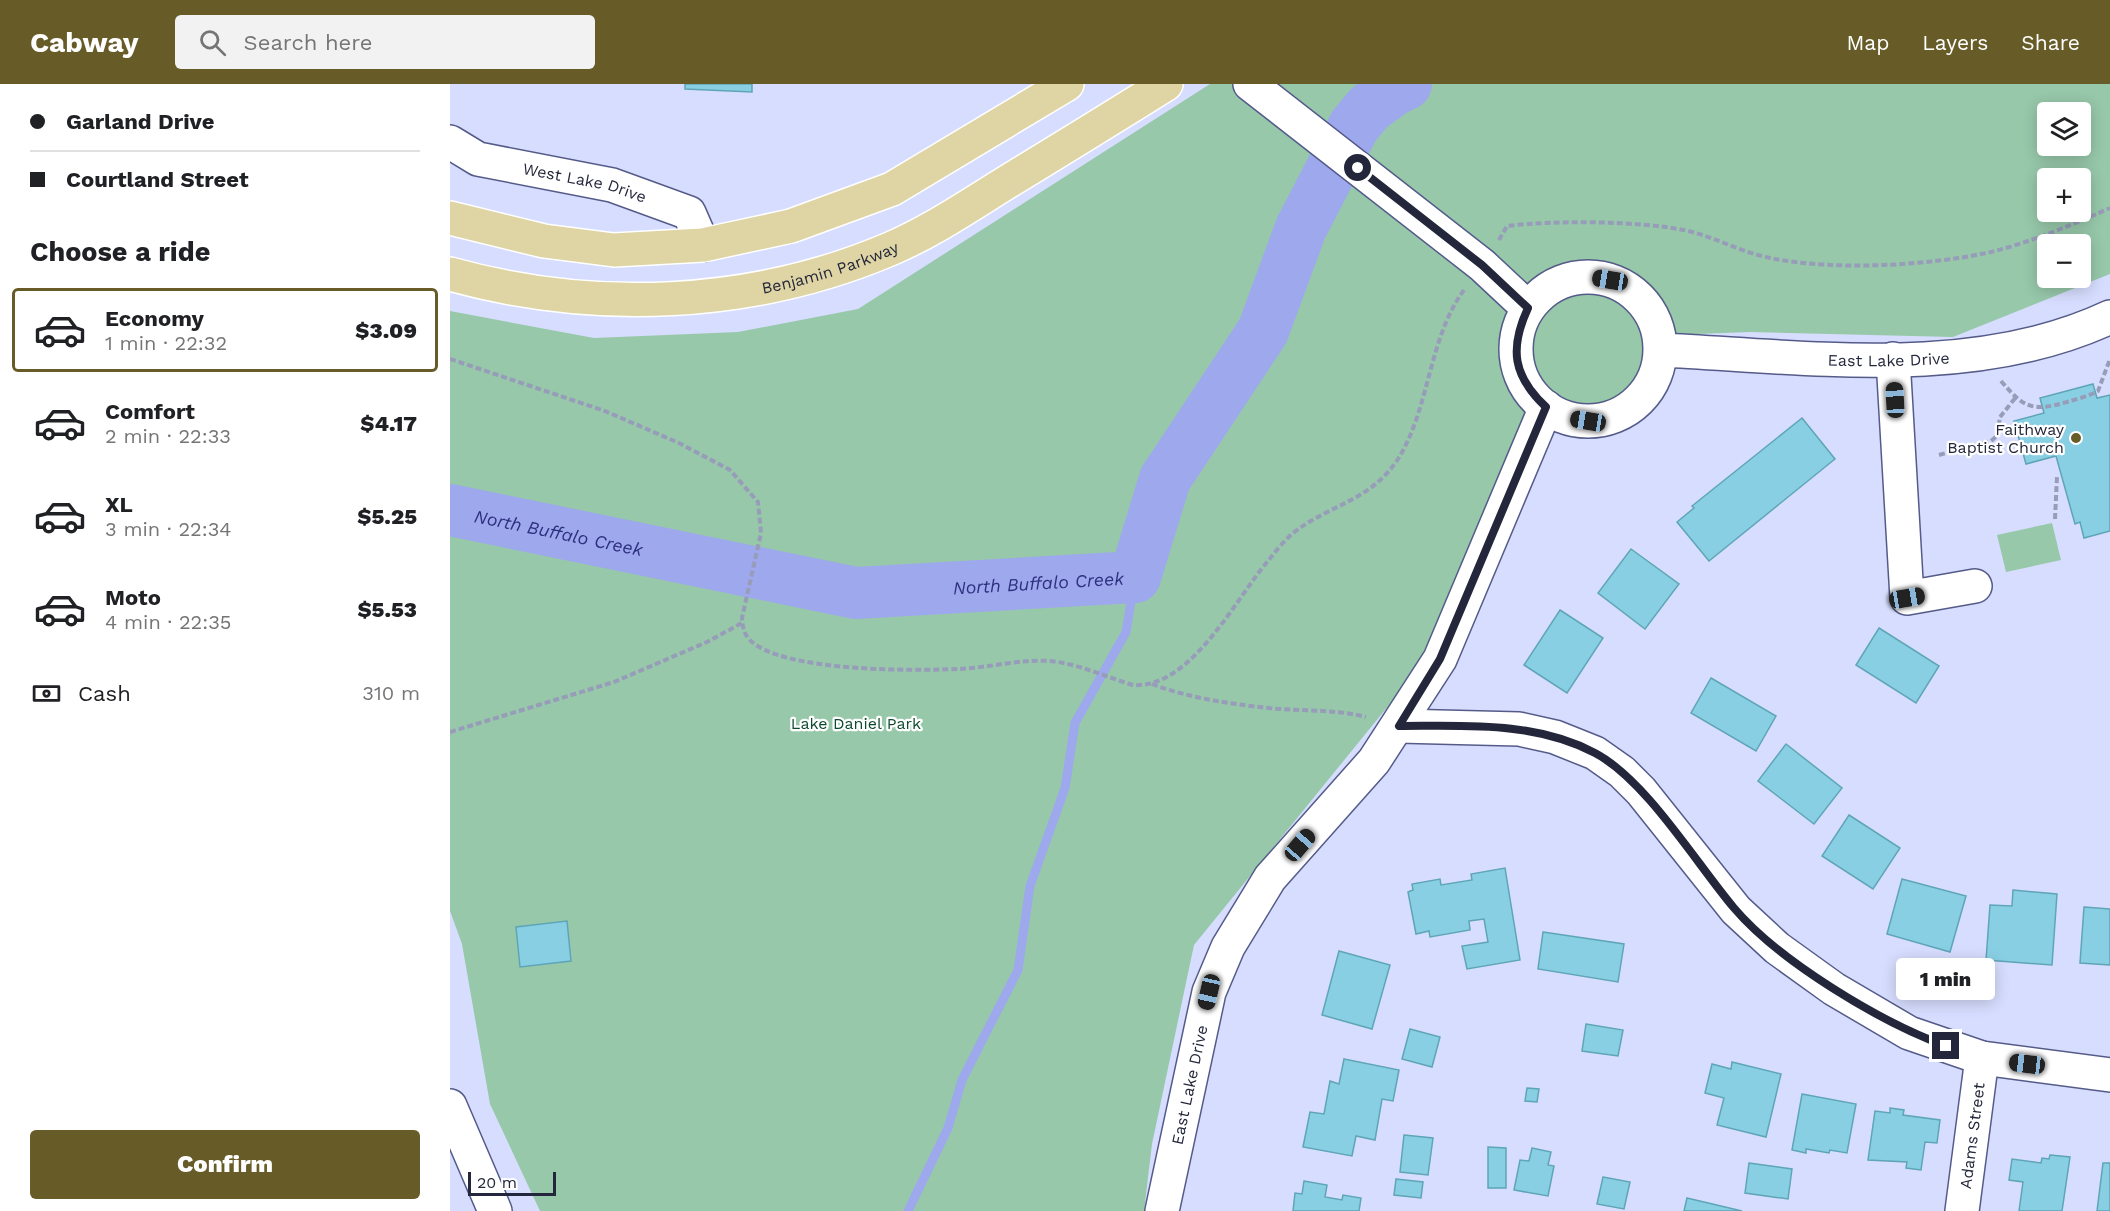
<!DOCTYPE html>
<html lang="en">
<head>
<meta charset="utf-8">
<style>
  :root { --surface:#fff; --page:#f2f2f2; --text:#202124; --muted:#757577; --line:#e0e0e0; --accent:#675c28 }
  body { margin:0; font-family:"Work Sans",sans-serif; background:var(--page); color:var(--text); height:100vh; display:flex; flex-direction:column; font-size:22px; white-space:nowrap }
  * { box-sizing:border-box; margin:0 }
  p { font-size:20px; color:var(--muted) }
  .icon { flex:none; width:33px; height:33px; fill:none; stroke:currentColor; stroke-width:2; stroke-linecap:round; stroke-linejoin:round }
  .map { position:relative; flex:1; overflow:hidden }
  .details { display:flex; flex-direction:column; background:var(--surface); width:450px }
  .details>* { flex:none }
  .top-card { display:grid; align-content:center; height:132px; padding:0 30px; background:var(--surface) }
  .buttons { position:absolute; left:1587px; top:18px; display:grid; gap:12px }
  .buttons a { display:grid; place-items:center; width:54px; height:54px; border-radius:6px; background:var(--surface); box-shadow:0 3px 15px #0003; font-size:30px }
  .scale { position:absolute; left:18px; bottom:15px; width:88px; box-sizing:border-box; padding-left:6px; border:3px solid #24273b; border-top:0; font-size:16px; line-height:21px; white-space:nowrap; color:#24273b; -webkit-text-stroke:4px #fff; paint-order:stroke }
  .end { position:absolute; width:27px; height:27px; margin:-14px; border:8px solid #24273b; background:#fff; box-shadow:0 0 0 3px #fff }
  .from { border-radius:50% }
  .bubble { position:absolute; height:42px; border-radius:6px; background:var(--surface); box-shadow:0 3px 15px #0003; font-size:20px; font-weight:800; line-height:42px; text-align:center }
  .car { position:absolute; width:18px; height:36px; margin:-18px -9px; border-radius:8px; box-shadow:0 0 4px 2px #0007; background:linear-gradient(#222 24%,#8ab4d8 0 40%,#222 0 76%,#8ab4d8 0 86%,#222 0) }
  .top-card b { display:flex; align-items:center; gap:21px; height:57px; font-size:22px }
  .top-card b+b { border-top:2px solid var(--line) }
  .top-card i { width:15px; height:15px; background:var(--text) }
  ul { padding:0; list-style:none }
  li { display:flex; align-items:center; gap:18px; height:84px; margin:0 12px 9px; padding:0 18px; border:3px solid transparent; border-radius:6px }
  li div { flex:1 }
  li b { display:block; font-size:22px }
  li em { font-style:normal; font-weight:800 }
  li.on { border-color:var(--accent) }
  li>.icon { width:54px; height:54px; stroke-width:1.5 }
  h2 { padding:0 30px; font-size:27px; line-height:72px }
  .pay { display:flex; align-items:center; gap:15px; height:66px; padding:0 30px; font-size:22px }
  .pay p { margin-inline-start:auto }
  .button { display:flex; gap:12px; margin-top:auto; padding:12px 30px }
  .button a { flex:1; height:69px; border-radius:6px; background:var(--accent); color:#fff; font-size:24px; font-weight:800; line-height:69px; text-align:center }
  header { display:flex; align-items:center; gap:36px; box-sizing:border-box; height:84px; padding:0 30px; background:var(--accent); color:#fff }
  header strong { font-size:28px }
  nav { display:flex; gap:33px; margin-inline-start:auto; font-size:21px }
  .search { width:420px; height:54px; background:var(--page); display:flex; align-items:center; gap:15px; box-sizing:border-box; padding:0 21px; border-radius:6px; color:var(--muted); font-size:22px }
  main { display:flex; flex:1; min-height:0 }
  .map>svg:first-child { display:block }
  .green { fill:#97c8aa; fill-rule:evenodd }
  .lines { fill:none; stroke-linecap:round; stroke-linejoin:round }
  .stream { stroke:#9ea8ed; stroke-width:9 }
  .river { stroke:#9ea8ed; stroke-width:52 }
  .building { fill:#89cfe3; stroke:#5fa5b8; stroke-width:1.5 }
  .minor-casing { stroke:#545b89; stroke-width:36 }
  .major-casing { stroke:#fff; stroke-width:36 }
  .path { stroke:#979cb9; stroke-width:4; stroke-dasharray:6 3; stroke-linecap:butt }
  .minor { stroke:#fff; stroke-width:33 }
  .major { stroke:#ded4a4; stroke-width:33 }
  .route { stroke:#24273b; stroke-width:8 }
  .poi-dot { fill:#675c28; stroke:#fff; stroke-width:2 }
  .labels { text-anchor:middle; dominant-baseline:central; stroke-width:4.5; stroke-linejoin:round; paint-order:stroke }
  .street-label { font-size:16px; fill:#24273b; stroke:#fff }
  .poi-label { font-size:16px; fill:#24273b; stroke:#fff; text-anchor:end }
  .park-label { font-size:16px; fill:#0e4b2e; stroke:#fff }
  .water-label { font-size:18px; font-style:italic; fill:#2f307f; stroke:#fff }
</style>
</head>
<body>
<header>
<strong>Cabway</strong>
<div class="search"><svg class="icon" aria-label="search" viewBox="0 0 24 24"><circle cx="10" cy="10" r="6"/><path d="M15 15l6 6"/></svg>Search here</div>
<nav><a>Map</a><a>Layers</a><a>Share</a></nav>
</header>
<main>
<section class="details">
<div class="top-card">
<b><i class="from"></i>Garland Drive</b>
<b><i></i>Courtland Street</b>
</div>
<h2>Choose a ride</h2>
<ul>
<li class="on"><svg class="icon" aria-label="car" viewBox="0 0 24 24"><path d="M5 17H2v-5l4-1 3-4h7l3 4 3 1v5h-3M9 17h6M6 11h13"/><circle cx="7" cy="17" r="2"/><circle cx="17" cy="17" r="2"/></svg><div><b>Economy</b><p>1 min · 22:32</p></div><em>$3.09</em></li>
<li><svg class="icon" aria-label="car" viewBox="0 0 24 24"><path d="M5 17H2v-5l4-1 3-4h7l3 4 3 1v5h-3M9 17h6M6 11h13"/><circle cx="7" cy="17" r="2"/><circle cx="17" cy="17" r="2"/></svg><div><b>Comfort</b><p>2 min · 22:33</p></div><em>$4.17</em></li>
<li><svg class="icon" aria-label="car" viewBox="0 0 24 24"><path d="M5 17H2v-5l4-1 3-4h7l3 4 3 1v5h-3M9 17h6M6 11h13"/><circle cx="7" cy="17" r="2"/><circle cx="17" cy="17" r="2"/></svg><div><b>XL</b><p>3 min · 22:34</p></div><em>$5.25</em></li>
<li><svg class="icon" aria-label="car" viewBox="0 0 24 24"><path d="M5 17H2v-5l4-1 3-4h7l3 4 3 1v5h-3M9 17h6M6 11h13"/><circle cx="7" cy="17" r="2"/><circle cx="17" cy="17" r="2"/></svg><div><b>Moto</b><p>4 min · 22:35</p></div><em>$5.53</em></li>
</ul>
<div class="pay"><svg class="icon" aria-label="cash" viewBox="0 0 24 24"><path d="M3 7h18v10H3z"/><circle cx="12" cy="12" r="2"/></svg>Cash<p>310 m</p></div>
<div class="button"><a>Confirm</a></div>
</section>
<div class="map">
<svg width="1660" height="1127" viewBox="0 0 1660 1127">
  <rect width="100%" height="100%" fill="#d7ddfe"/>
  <!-- green -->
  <g class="green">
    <path d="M760,0H1660V190L1503,253L1300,248L1221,251L1192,297L1170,319L1132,329L1099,312L982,568L744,861L702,1060L694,1127H90L40,1020L12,860L0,827V227L144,254L288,248L408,225ZM1598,28H1630V62H1598ZM1598,94H1630V128H1598ZM1598,160H1630V194H1598Z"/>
    <polygon points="1602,439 1611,476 1556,488 1547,451"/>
  </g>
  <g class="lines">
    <!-- stream -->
    <polyline class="stream" points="458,1127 498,1044 512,996 568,886 580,802 615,704 625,639 676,548 685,493"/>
    <!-- river -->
    <path class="river" id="s1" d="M0,426L406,509L685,493L715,395L813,247L851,144L904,42L919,24L942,7L956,0"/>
  </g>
  <!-- building -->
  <g class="building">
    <polygon points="235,0 302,0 302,8 235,5"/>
    <polygon points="1643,300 1647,314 1660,311 1660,447 1634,454 1630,438 1625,440 1606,372 1576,380 1564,337 1594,329 1590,314"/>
    <polygon points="1352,334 1385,375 1259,477 1227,438 1244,424 1242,422"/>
    <polygon points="1181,465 1229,500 1195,545 1148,509"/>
    <polygon points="1110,526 1153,554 1117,609 1074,581"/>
    <polygon points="1429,544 1489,582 1466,619 1406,581"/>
    <polygon points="1261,594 1326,632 1306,667 1241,629"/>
    <polygon points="1336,660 1392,704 1364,740 1308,697"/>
    <polygon points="1399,731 1450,764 1423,805 1372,772"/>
    <polygon points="1055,784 1070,876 1017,885 1012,862 1038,858 1034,835 1019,837 1020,846 980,853 979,847 966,850 958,808 963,806 962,800 990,795 991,801 1022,796 1021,790"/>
    <polygon points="1452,795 1516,812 1500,868 1437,850"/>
    <polygon points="1563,806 1607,810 1602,881 1536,876 1540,821 1562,822"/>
    <polygon points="1634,823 1660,825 1660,881 1630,879"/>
    <polygon points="117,837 121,877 70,883 66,843"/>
    <polygon points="1093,848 1174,860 1168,898 1088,885"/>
    <polygon points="889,867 940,881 922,945 872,931"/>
    <polygon points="1136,940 1173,946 1168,972 1132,967"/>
    <polygon points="960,945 990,953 982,983 952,975"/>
    <polygon points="894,975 949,986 943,1017 932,1015 925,1056 906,1052 902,1072 853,1063 860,1028 874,1030 880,997 889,1000"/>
    <polygon points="1282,978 1331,990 1316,1053 1267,1041 1274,1014 1255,1009 1262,980 1281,985"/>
    <polygon points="1077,1004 1089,1005 1087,1018 1075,1017"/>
    <polygon points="1352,1010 1406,1020 1397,1069 1380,1066 1379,1069 1356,1065 1356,1069 1342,1066"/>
    <polygon points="1440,1024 1454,1026 1453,1031 1490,1036 1487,1059 1475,1058 1471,1086 1456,1084 1457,1078 1418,1076 1425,1027 1440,1029"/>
    <polygon points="954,1051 983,1054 978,1091 950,1088"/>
    <polygon points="1038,1063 1056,1064 1056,1104 1038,1104"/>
    <polygon points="1082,1064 1101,1068 1098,1081 1104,1082 1098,1112 1064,1106 1070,1076 1079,1077"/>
    <polygon points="1600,1071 1620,1073 1612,1127 1569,1127 1573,1098 1559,1096 1562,1075 1591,1079 1592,1074 1599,1075"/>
    <polygon points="1299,1079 1342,1085 1338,1115 1295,1109"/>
    <polygon points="1653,1079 1660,1079 1660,1127 1647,1127"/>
    <polygon points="1153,1093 1180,1098 1174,1125 1147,1120"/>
    <polygon points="946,1095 973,1098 971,1114 944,1111"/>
    <polygon points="854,1097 877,1101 875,1113 892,1116 893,1111 911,1114 909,1127 843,1127 845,1109 852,1110"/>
    <polygon points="1237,1114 1292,1127 1234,1127"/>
  </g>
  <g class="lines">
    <defs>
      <g id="minor">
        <polyline points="800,0 1032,181 1078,224"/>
        <path id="s2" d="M0,58L28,75L162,101L239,129L253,161"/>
        <circle cx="1138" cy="265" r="72"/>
        <path id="s3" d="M1211,266C1357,273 1524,297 1660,233"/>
        <polyline points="1443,275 1457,514 1525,502"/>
        <polyline points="949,642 1069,645 1105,653 1145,669 1172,688 1191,707 1286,826 1327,864 1384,905 1459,949 1532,974 1660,991"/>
        <polyline points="0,1022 45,1127"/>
        <path id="s4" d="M712,1127L759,908L778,863L820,794L924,677L990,575L1096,323"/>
        <path id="s5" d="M1512,1127L1532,974"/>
      </g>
      <g id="major">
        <polyline points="0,134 94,157 164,166 253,161 341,142 442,105 617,0"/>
        <path id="s6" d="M0,190C144,230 301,224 440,165C480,148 517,123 554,100C608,67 662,34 716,0"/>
      </g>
    </defs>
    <!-- minor casing -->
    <use href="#minor" class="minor-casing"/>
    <!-- major casing -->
    <use href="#major" class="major-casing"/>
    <!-- path -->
    <g class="path">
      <path d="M1049,156L1057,142C1105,136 1187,137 1234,146C1263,152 1290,168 1320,174C1384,187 1477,182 1541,168C1581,158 1622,141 1660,124"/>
      <path d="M0,275L155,327L229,359L280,386L308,418L311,449L292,534C293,543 293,548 299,555C329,588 463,587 508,585C540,584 576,573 608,578C633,582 659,594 683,601C741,605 786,514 818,477C825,468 833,458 842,450C879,420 920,418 948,375C980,324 978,255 1014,206"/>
      <path d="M1551,297C1574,324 1582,328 1617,318C1627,315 1639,312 1648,307L1660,275"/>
      <polyline points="1489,371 1541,357 1547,352 1550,333 1566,313"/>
      <polyline points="1605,435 1607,392"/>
      <path d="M702,600C736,613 774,619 810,623C845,628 881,624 916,633"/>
      <polyline points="0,648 164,598 257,558 292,539"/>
    </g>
    <!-- minor -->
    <use href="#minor" class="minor"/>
    <!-- major -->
    <use href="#major" class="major"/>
  </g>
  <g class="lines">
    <!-- route -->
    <path class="route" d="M908,84L1032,181L1078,224C1059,265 1063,292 1096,323L990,575L949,642C1015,642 1085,637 1145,669C1196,696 1246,779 1284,824C1329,877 1430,938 1496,962"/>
  </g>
  <!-- markers -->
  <circle class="poi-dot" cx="1626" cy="354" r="6"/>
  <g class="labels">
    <!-- street labels -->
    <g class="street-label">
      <text stroke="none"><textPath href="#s2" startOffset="142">West Lake Drive</textPath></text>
      <text stroke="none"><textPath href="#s6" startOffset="386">Benjamin Parkway</textPath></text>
      <text stroke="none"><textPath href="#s3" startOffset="228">East Lake Drive</textPath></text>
      <text stroke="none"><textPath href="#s4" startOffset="129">East Lake Drive</textPath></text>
      <text stroke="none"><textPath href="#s5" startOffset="76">Adams Street</textPath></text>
    </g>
    <!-- poi labels -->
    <g class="poi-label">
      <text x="1614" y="345">Faithway<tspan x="1614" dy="18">Baptist Church</tspan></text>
    </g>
    <!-- park labels -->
    <g class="park-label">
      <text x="406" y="639">Lake Daniel Park</text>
    </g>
    <!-- water labels -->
    <g class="water-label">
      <text stroke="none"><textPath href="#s1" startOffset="111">North Buffalo Creek</textPath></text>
      <text stroke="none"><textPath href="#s1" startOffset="597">North Buffalo Creek</textPath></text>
    </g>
  </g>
</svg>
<div class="buttons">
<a><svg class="icon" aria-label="layers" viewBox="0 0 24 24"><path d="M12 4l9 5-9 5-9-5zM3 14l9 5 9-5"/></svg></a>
<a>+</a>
<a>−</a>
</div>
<div class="scale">20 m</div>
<i class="end from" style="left:908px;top:84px"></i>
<i class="end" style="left:1496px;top:962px"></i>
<div class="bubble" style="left:1446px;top:874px;width:99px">1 min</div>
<i class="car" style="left:1160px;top:196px;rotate:279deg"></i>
<i class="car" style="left:1445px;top:316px;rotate:357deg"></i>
<i class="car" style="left:1138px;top:337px;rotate:279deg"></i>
<i class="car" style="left:1457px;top:514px;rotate:80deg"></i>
<i class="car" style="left:850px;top:761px;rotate:41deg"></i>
<i class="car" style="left:759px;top:908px;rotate:193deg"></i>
<i class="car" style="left:1577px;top:980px;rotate:277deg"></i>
</div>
</main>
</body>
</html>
